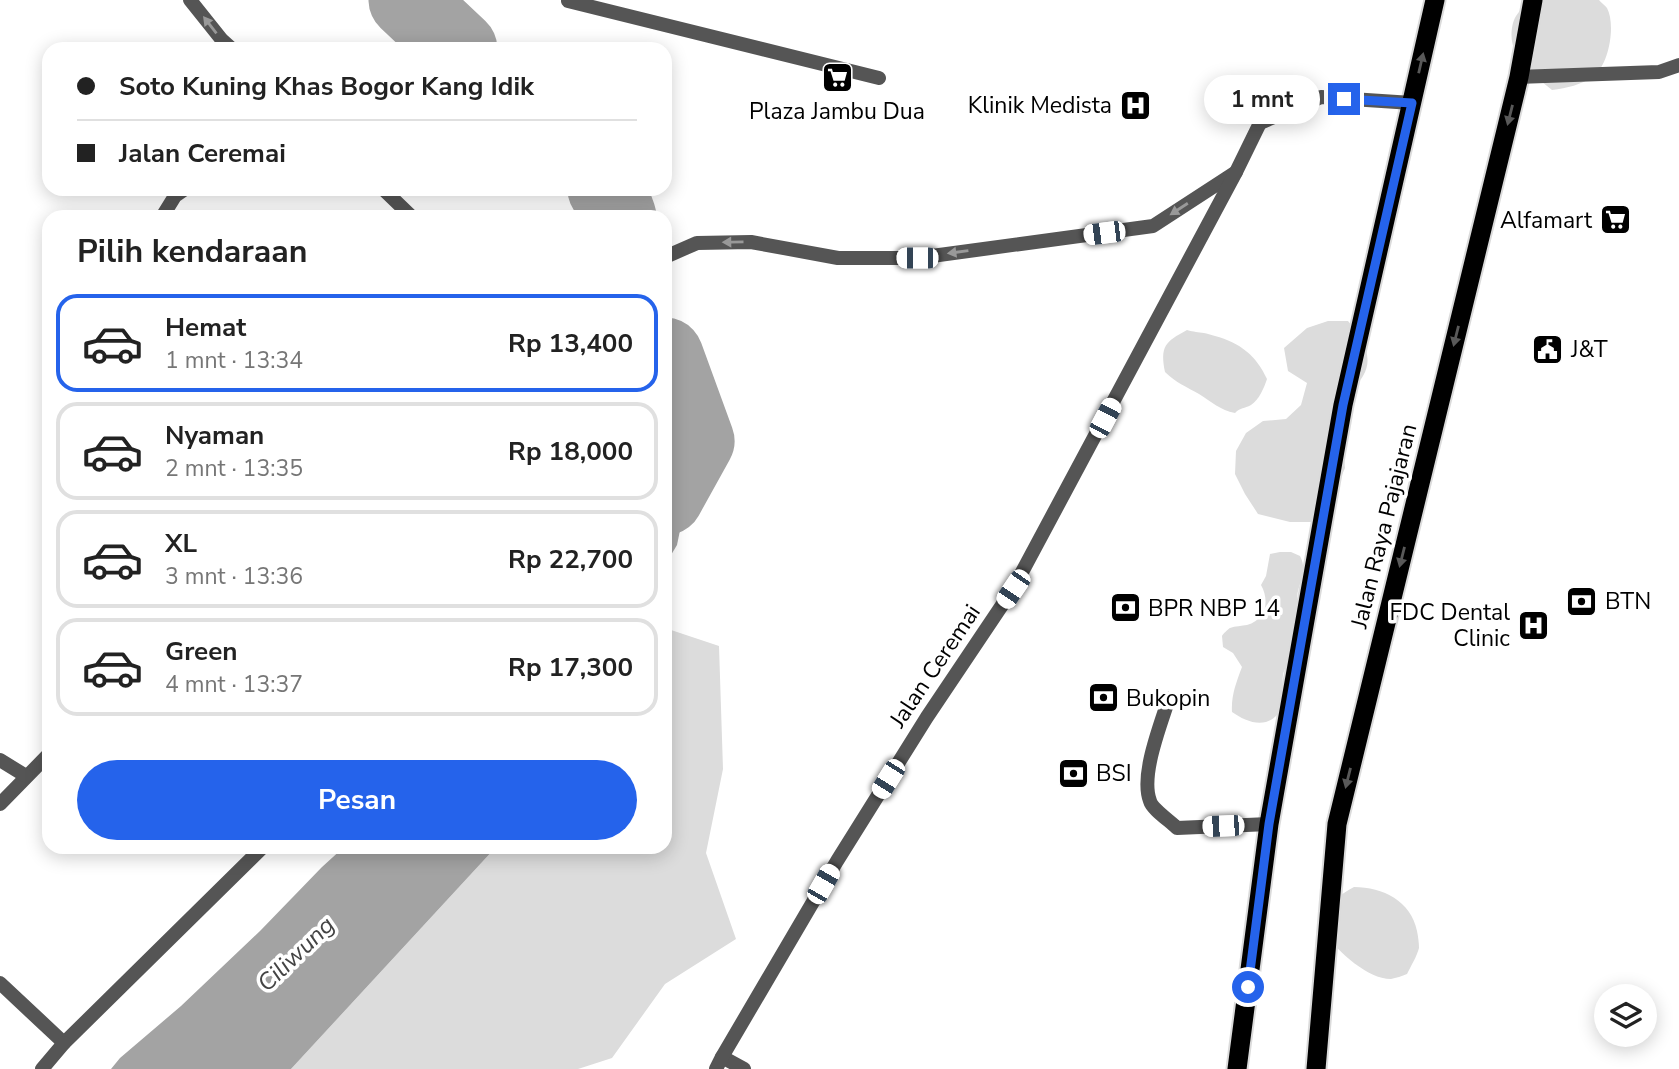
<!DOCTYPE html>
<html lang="id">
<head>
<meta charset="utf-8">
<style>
  :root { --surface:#fff; --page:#f2f2f2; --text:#222; --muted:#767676; --line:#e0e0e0; --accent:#2563eb }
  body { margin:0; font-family:"Nunito Sans",sans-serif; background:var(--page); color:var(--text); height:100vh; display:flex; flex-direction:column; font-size:26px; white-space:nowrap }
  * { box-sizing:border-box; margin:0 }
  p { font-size:23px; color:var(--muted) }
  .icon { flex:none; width:38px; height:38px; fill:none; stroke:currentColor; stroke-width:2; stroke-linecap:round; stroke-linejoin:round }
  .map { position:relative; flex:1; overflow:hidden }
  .sheet { position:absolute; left:42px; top:210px; width:630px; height:644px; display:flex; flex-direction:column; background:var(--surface); border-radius:21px; box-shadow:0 4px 18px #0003 }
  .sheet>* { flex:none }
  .hud { position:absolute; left:42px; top:42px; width:630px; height:154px; border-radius:21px; box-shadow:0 4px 18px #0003; display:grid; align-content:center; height:154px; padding:0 35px; background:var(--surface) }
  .buttons { position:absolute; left:1594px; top:984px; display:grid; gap:14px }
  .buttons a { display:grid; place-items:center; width:63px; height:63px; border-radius:50%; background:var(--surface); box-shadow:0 4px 18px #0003; font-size:35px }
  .end { position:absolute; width:32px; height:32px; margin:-16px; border:9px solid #2563eb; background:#fff; box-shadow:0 0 0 4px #fff }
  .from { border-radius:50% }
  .bubble { position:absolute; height:49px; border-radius:24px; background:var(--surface); box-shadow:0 4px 18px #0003; font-size:23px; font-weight:700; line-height:49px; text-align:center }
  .car { position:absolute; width:21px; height:42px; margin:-21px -10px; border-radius:9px; box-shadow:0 0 5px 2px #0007; background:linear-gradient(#fff 24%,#345 0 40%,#fff 0 76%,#345 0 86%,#fff 0) }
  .hud b { display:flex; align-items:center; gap:24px; height:66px; font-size:26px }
  .hud b+b { border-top:2px solid var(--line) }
  .hud i { width:18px; height:18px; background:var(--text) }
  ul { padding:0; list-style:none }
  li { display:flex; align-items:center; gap:21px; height:98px; margin:0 14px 10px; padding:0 21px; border:4px solid var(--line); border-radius:21px }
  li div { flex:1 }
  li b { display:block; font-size:26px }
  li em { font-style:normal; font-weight:700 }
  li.on { border-color:var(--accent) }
  li>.icon { width:63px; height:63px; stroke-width:1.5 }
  h2 { padding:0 35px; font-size:32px; line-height:84px }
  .cta { display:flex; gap:14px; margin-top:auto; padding:14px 35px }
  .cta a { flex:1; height:80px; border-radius:42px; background:var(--accent); color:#fff; font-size:28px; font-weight:700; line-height:80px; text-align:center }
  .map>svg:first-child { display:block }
  .green { fill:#dcdcdc }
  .water { fill:#a3a3a3 }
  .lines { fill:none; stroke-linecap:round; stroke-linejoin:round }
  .river { stroke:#a3a3a3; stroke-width:77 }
  .trunk-casing { stroke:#dbdbdb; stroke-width:23 }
  .service { stroke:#555; stroke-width:14 }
  .minor { stroke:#555; stroke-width:14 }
  .tertiary { stroke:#555; stroke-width:14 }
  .trunk { stroke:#000; stroke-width:19 }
  .oneway { fill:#999 }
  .oneway2 { fill:#595959 }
  .route { stroke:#2563eb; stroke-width:9 }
  .labels { text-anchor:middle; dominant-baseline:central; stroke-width:7; stroke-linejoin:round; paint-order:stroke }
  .poi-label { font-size:23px; fill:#000; stroke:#fff; text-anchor:start }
  .street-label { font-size:23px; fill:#000; stroke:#fff }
  .water-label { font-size:24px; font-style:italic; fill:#444; stroke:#fff }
</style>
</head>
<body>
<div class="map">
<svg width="1679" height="1069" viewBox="0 0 1679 1069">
  <rect width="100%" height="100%" fill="#fff"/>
  <!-- green -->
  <g class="green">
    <path d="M1535,0H1599C1601,3 1605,5 1607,8C1616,25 1609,64 1594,76C1581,85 1567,88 1552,90C1530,72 1505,55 1513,23C1516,12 1525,5 1535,0Z"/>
    <path d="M1328,321H1348C1361,337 1375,356 1363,376C1360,382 1351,387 1346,391L1343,448L1345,468L1328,507L1312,522H1290L1258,514L1245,494L1235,474L1236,451L1246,433L1263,421L1286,419L1301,405L1307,383L1288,371L1284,348L1307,328Z"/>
    <path d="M1187,330C1194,332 1198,332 1204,333C1206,333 1214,336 1215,336C1240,343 1256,355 1267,379C1264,388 1259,400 1251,405C1244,409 1241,407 1235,413C1220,410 1212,402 1199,394C1187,387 1176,383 1165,372C1160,346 1165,342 1187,330Z"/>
    <path d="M1280,552H1291L1300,556C1308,571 1299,581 1297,597C1297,604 1299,611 1298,618C1297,630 1294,650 1289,660C1287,666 1284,669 1283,675C1281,688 1287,705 1276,716C1263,729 1245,721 1232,712C1231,696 1236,683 1242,667L1233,653L1223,647L1222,636C1223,634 1228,629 1230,628C1235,626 1242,626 1247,625C1266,620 1270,601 1261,585L1266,576L1270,554Z"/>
    <polygon points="665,628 719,646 723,769 706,853 736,939 665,984 612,1058 578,1069 291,1069 496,847 665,847"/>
    <path d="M1354,887C1383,887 1411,901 1417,931C1418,936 1419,943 1419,948C1417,956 1411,966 1407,974C1402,976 1396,978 1391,979C1367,979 1340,952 1325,935C1330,908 1328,901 1354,887Z"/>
  </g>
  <!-- water -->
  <g class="water">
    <polygon points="665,304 684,378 691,477 677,545 665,565"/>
    <polygon points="344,847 496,847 291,1069 111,1069 120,1058 181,1006 260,931 322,867"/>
  </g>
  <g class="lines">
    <!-- river -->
    <g class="river">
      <polyline points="407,0 459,49"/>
      <polyline points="606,189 609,192 618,217"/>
      <polyline points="665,356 696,441 665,497"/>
    </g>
    <defs>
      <g id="trunk">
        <polyline points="1237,1069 1269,824 1343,405 1435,0"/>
        <polyline points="1316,1069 1337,824 1519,77 1533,0"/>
      </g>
    </defs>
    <!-- trunk casing -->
    <use href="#trunk" class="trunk-casing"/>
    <!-- service -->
    <g class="service">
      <polyline points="190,0 222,40 232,49"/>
      <polyline points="568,1 879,78"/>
      <polyline points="383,189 412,217"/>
      <polyline points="162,217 175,196 185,189"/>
      <polyline points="665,257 697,243 751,242 838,258 917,258 1153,226 1236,172"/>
      <path d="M1169,698C1161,724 1140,775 1150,801C1152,809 1170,821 1177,828L1269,824"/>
      <polyline points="0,804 49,754"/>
      <polyline points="0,983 64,1043 263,847"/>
    </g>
    <!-- minor -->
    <g class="minor">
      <polyline points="1519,77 1659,72 1679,65"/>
      <polyline points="0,760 26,776"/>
      <polyline points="722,1057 744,1069"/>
      <polyline points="42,1069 64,1043"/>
    </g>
    <!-- tertiary -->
    <polyline class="tertiary" points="716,1069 722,1057 837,861 927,717 1013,589 1236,172 1260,123 1321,97 1412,103"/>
    <!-- trunk -->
    <use href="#trunk" class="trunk"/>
  </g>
  <!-- one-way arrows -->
  <defs><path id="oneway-solid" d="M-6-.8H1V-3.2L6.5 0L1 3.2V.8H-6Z" transform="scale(1.75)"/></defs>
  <g class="oneway">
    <use href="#oneway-solid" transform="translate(210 25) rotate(-128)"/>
    <use href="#oneway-solid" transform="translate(1179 209) rotate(147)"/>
    <use href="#oneway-solid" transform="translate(733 242) rotate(179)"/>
    <use href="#oneway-solid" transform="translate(958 252) rotate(172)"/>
  </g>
  <g class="oneway2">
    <use href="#oneway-solid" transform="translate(1421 63) rotate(-77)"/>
    <use href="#oneway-solid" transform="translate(1510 115) rotate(104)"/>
    <use href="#oneway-solid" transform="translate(1456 336) rotate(104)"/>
    <use href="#oneway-solid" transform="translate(1402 557) rotate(104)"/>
    <use href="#oneway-solid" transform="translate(1348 778) rotate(104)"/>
  </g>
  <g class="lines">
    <!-- route -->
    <polyline class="route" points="1248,987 1269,824 1343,405 1412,103 1344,99"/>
  </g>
  <!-- icons -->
  <defs>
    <symbol id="supermarket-square" viewBox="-11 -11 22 22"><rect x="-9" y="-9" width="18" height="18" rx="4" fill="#000" stroke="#fff"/><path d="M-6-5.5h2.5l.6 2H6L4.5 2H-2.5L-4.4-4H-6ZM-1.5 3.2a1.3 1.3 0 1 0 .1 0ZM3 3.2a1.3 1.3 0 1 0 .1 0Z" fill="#fff"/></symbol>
    <symbol id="hospital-square" viewBox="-11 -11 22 22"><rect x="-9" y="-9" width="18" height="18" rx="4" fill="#000" stroke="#fff"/><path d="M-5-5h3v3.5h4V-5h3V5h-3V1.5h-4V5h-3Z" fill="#fff"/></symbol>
    <symbol id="civic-square" viewBox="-11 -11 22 22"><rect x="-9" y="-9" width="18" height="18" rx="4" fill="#000" stroke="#fff"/><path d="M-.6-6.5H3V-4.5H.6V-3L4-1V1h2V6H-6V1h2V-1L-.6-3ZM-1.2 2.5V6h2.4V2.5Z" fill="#fff"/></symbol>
    <symbol id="bank-square" viewBox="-11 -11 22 22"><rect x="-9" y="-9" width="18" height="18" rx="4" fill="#000" stroke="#fff"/><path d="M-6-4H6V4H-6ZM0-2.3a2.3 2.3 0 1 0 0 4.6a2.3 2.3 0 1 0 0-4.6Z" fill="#fff"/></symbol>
  </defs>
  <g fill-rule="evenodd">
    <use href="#supermarket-square" x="820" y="60" width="35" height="35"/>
    <use href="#hospital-square" x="1118" y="88" width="35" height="35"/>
    <use href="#supermarket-square" x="1598" y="202" width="35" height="35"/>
    <use href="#civic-square" x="1530" y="332" width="35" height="35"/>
    <use href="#bank-square" x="1564" y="584" width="35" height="35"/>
    <use href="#bank-square" x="1108" y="590" width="35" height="35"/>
    <use href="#hospital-square" x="1516" y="608" width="35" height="35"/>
    <use href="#bank-square" x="1086" y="680" width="35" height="35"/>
    <use href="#bank-square" x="1056" y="756" width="35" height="35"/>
  </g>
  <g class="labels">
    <!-- poi labels -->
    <g class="poi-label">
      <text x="1112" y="105" text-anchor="end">Klinik Medista</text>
      <text x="837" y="111" text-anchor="middle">Plaza Jambu Dua</text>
      <text x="1592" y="220" text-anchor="end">Alfamart</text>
      <text x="1571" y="349">J&amp;T</text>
      <text x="1605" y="601">BTN</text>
      <text x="1148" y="608">BPR NBP 14</text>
      <text x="1510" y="612" text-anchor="end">FDC Dental<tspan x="1510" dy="26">Clinic</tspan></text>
      <text x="1126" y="698">Bukopin</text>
      <text x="1096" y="773">BSI</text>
    </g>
    <!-- street labels -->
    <g class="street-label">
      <text transform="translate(1384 526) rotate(-76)">Jalan Raya Pajajaran</text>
      <text transform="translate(935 666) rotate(-56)">Jalan Ceremai</text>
    </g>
    <!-- water labels -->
    <g class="water-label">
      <text transform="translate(296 954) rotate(-44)">Ciliwung</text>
    </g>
  </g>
</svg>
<div class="buttons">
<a><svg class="icon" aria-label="layers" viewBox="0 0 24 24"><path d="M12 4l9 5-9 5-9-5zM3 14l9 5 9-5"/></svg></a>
</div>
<i class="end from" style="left:1248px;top:987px"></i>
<i class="end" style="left:1344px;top:99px"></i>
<div class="bubble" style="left:1204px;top:75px;width:116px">1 mnt</div>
<i class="car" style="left:1104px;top:233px;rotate:263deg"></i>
<i class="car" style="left:917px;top:258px;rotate:270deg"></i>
<i class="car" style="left:1105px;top:418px;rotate:28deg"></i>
<i class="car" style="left:1013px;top:589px;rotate:214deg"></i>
<i class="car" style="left:888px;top:779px;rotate:212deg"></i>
<i class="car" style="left:1223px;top:826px;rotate:268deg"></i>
<i class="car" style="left:823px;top:884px;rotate:30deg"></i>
<div class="hud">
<b><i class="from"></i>Soto Kuning Khas Bogor Kang Idik</b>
<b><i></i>Jalan Ceremai</b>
</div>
<section class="sheet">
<h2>Pilih kendaraan</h2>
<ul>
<li class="on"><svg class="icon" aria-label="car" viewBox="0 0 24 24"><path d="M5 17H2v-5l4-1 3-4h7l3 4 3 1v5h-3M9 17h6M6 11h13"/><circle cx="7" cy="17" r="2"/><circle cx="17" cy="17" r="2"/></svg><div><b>Hemat</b><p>1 mnt · 13:34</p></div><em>Rp 13,400</em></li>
<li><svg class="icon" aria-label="car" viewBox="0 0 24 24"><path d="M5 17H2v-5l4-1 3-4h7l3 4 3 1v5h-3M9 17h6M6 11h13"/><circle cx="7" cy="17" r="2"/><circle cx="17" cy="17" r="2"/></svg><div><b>Nyaman</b><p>2 mnt · 13:35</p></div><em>Rp 18,000</em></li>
<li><svg class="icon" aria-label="car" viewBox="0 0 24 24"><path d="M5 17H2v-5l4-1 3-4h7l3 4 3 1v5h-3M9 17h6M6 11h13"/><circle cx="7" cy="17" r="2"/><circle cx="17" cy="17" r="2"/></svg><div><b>XL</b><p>3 mnt · 13:36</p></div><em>Rp 22,700</em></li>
<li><svg class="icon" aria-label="car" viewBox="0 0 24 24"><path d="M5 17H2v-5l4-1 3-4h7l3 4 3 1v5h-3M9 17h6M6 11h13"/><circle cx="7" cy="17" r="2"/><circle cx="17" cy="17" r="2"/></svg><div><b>Green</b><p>4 mnt · 13:37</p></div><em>Rp 17,300</em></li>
</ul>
<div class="cta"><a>Pesan</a></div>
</section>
</div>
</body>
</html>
